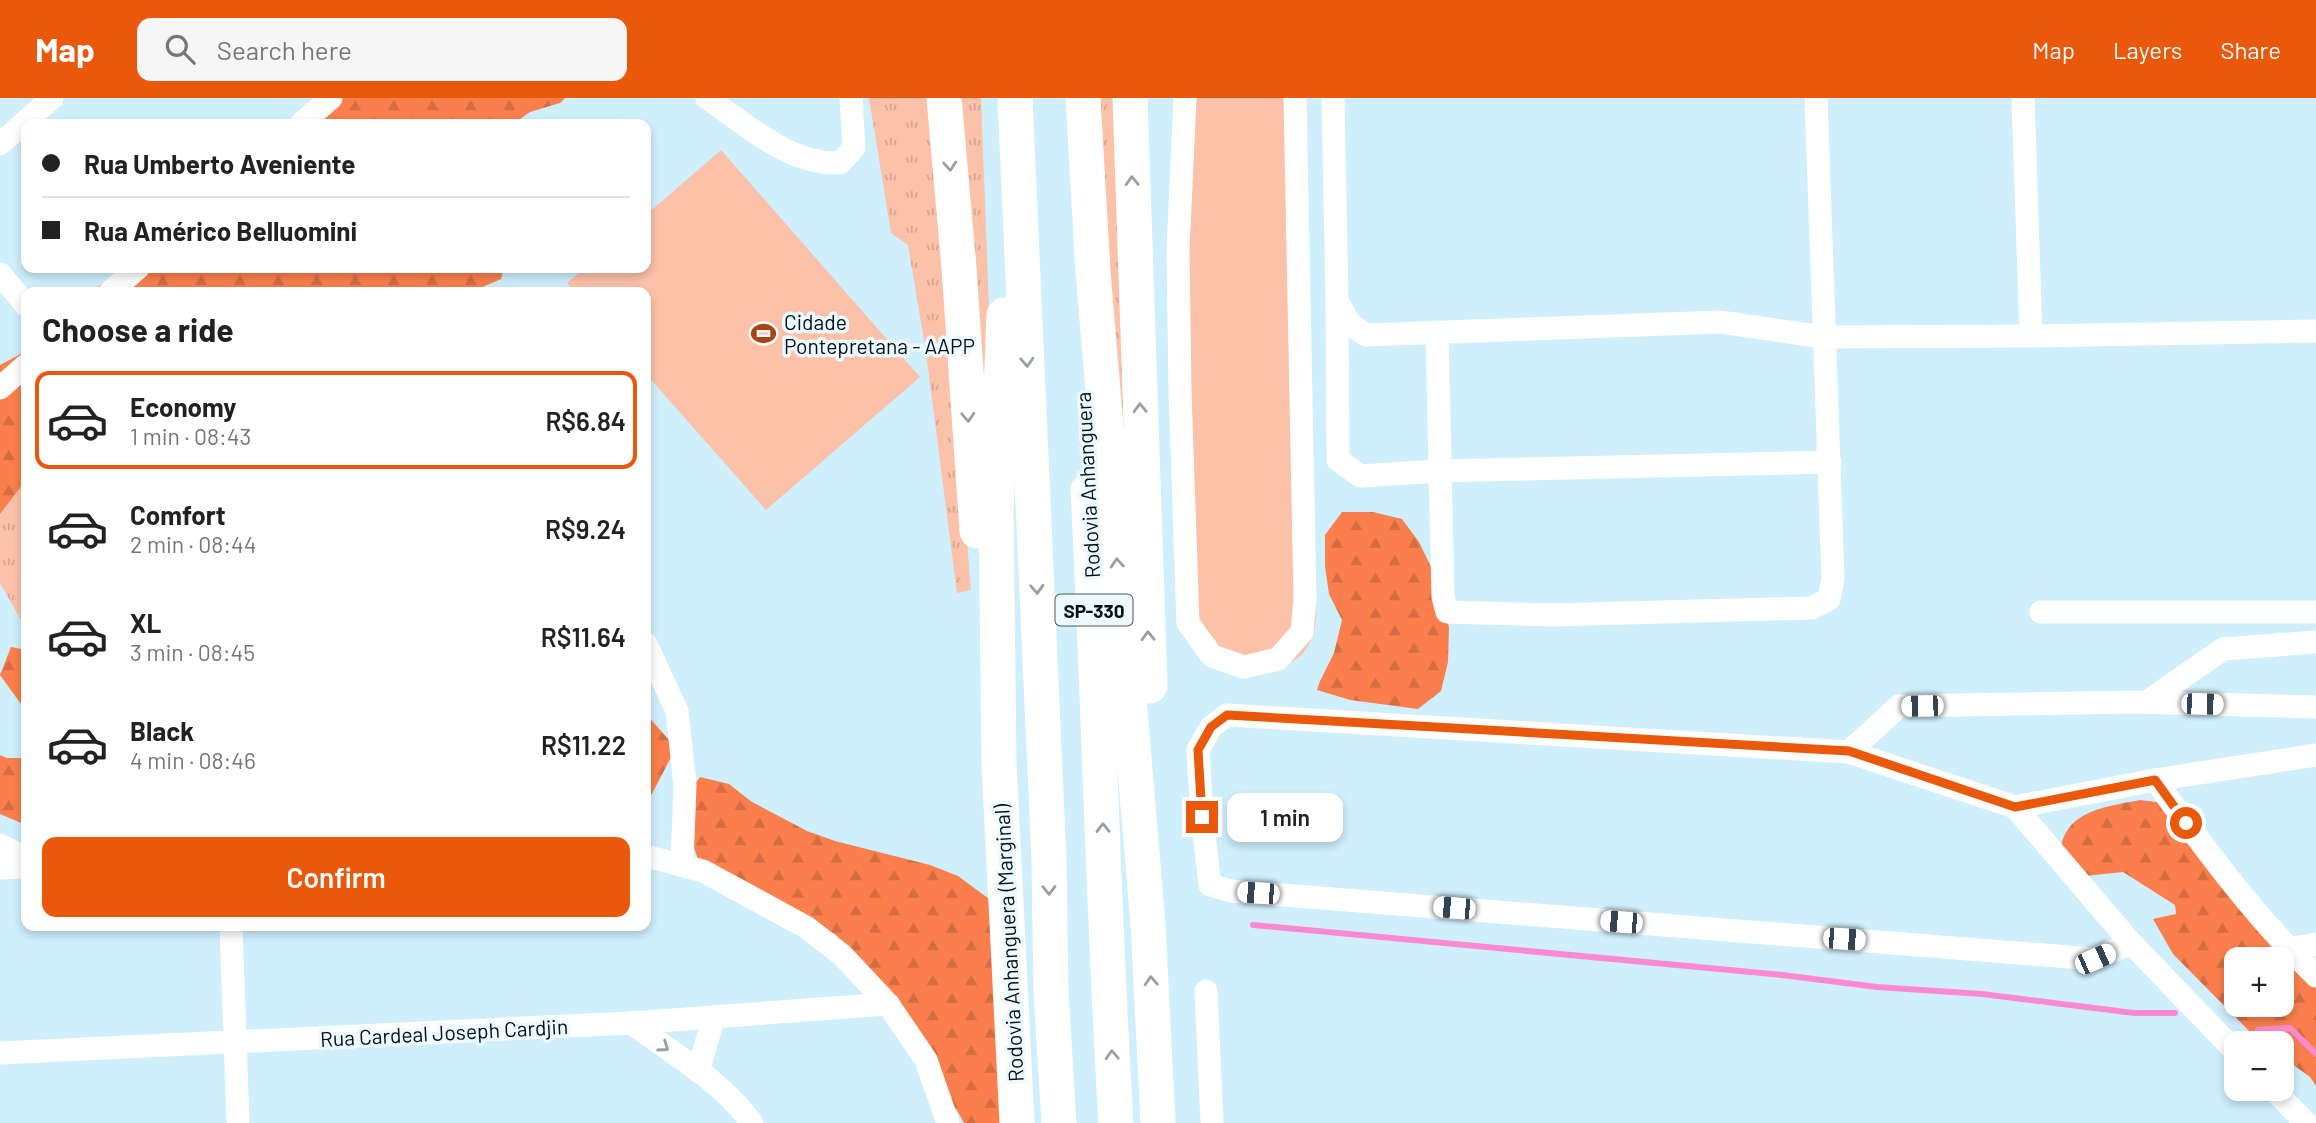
<!DOCTYPE html>
<html lang="en">
<head>
<meta charset="utf-8">
<style>
  :root { --surface:#fff; --page:#f6f6f6; --text:#222; --muted:#767676; --line:#e0e0e0; --accent:#ea580c }
  body { margin:0; font-family:Barlow,sans-serif; background:var(--page); color:var(--text); height:100vh; display:flex; flex-direction:column; font-size:26px; white-space:nowrap }
  * { box-sizing:border-box; margin:0 }
  p { font-size:23px; color:var(--muted) }
  .icon { flex:none; width:38px; height:38px; fill:none; stroke:currentColor; stroke-width:2; stroke-linecap:round; stroke-linejoin:round }
  .map { position:relative; flex:1; overflow:hidden }
  .side { position:absolute; left:21px; top:189px; width:630px; height:644px; display:flex; flex-direction:column; background:var(--surface); border-radius:14px; box-shadow:0 4px 10px #0003 }
  .side>* { flex:none }
  .hud { position:absolute; left:21px; top:21px; width:630px; height:154px; border-radius:14px; box-shadow:0 4px 10px #0003; display:grid; align-content:center; height:154px; padding:0 21px; background:var(--surface) }
  .tools { position:absolute; left:2224px; top:849px; display:grid; gap:14px }
  .tools a { display:grid; place-items:center; width:70px; height:70px; border-radius:14px; background:var(--surface); box-shadow:0 4px 10px #0003; font-size:35px }
  .end { position:absolute; width:32px; height:32px; margin:-16px; border:9px solid #ea580c; background:#fff; box-shadow:0 0 0 4px #fff }
  .from { border-radius:50% }
  .bubble { position:absolute; height:49px; border-radius:14px; background:var(--surface); box-shadow:0 4px 10px #0003; font-size:23px; font-weight:600; line-height:49px; text-align:center }
  .car { position:absolute; width:21px; height:42px; margin:-21px -10px; border-radius:9px; box-shadow:0 0 5px 2px #0007; background:linear-gradient(#fff 24%,#345 0 40%,#fff 0 76%,#345 0 86%,#fff 0) }
  .hud b { display:flex; align-items:center; gap:24px; height:66px; font-size:26px }
  .hud b+b { border-top:2px solid var(--line) }
  .hud i { width:18px; height:18px; background:var(--text) }
  ul { padding:0; list-style:none }
  li { display:flex; align-items:center; gap:21px; height:98px; margin:0 14px 10px; padding:0 7px; border:4px solid transparent; border-radius:14px }
  li div { flex:1 }
  li b { display:block; font-size:26px }
  li em { font-style:normal; font-weight:600 }
  li.active { border-color:var(--accent) }
  li>.icon { width:63px; height:63px; stroke-width:1.5 }
  h2 { padding:0 21px; font-size:32px; line-height:84px }
  .action { display:flex; gap:14px; margin-top:auto; padding:14px 21px }
  .action a { flex:1; height:80px; border-radius:14px; background:var(--accent); color:#fff; font-size:28px; font-weight:600; line-height:80px; text-align:center }
  header { display:flex; align-items:center; gap:42px; box-sizing:border-box; height:98px; padding:0 35px; background:var(--accent); color:#fff }
  header strong { font-size:33px }
  nav { display:flex; gap:38px; margin-inline-start:auto; font-size:24px }
  .search { width:490px; height:63px; background:var(--page); display:flex; align-items:center; gap:18px; box-sizing:border-box; padding:0 24px; border-radius:14px; color:var(--muted); font-size:26px }
  .map>svg:first-child { display:block }
  .grass { fill:url(#grass-tufts) }
  .forest { fill:url(#forest-firs); fill-rule:evenodd }
  .pitch { fill:#fcc1a9 }
  .lines { fill:none; stroke-linecap:round; stroke-linejoin:round }
  .stream { stroke:#fd89d3; stroke-width:6 }
  .minor { stroke:#fff; stroke-width:23 }
  .highway { stroke:#fff; stroke-width:35 }
  .oneway { stroke:#99a0a3 }
  .route { stroke:#ea580c; stroke-width:9 }
  .labels { text-anchor:middle; dominant-baseline:central; stroke-width:7; stroke-linejoin:round; paint-order:stroke }
  .shield { fill:#eef9fd; stroke:#47575d; stroke-width:2 }
  .shield-label { font-size:19px; font-weight:bold; fill:#001118 }
  .poi-label { font-size:21px; fill:#001118; stroke:#eef9fd; text-anchor:start }
  .street-label { font-size:21px; fill:#001118; stroke:#eef9fd }
</style>
</head>
<body>
<header>
<strong>Map</strong>
<div class="search"><svg class="icon" aria-label="search" viewBox="0 0 24 24"><circle cx="10" cy="10" r="6"/><path d="M15 15l6 6"/></svg>Search here</div>
<nav><a>Map</a><a>Layers</a><a>Share</a></nav>
</header>
<div class="map">
<svg width="2316" height="1025" viewBox="0 0 2316 1025">
  <defs>
    <pattern id="grass-tufts" width="24" height="20" patternUnits="userSpaceOnUse" patternTransform="scale(1.75)"><rect width="24" height="20" fill="#fcc1a9"/><path d="M3 7l-1-3M5 7V3M7 7l1-3M15 17l-1-3M17 17v-4M19 17l1-3" fill="none" stroke="#d6a591"/></pattern>
    <pattern id="forest-firs" width="22" height="20" patternUnits="userSpaceOnUse" patternTransform="scale(1.75)"><rect width="22" height="20" fill="#fa7f4c"/><path d="M5 1l3.5 6h-7zM16 11l3.5 6h-7z" fill="#d46d42"/></pattern>
  </defs>
  <rect width="100%" height="100%" fill="#cfeffc"/>
  <!-- grass -->
  <g class="grass">
    <polygon points="869,0 930,0 971,492 957,495 926,255 908,147 891,135"/>
    <polygon points="955,0 981,0 989,210 988,401"/>
    <polygon points="1099,0 1113,0 1133,476 1109,190"/>
    <polygon points="26,371 26,531 0,485 0,386"/>
  </g>
  <!-- forest -->
  <g class="forest">
    <polygon points="330,0 565,0 560,5 530,14 513,26 298,26"/>
    <polygon points="122,170 504,170 501,181 471,194 92,194"/>
    <polygon points="26,253 26,382 0,416 0,267"/>
    <polygon points="1342,414 1373,414 1402,421 1419,444 1432,471 1449,529 1448,564 1441,593 1418,611 1350,602 1317,592 1320,583 1334,555 1342,522 1329,496 1325,468 1325,437"/>
    <polygon points="11,549 26,552 26,613 0,577"/>
    <polygon points="646,616 676,650 646,707"/>
    <polygon points="0,657 7,660 26,660 26,727 0,716"/>
    <polygon points="700,679 729,686 752,704 807,733 835,743 930,767 958,778 1004,812 1022,1025 964,1025 958,1014 903,939 856,861 836,837 805,818 699,764 687,730 683,702"/>
    <path d="M2140,702L2164,705L2316,878V988L2310,979L2282,959V945H2264L2255,939L2173,856L2153,821L2176,816L2175,807L2123,774L2076,779L2060,759C2061,713 2104,709 2140,702ZM2236,861H2282V906H2236Z"/>
  </g>
  <!-- pitch -->
  <g class="pitch">
    <path d="M1175,0H1305L1316,522C1311,566 1279,575 1240,571C1231,570 1220,571 1212,569C1202,565 1192,550 1186,541Z"/>
    <polygon points="721,52 920,279 766,412 646,276 646,194 574,194 567,185 585,170 646,170 646,117"/>
  </g>
  <g class="lines">
    <!-- stream -->
    <g class="stream">
      <polyline points="1253,827 1782,877 1877,889 1982,896 2134,915 2175,915"/>
      <polyline points="2258,932 2290,930 2316,956"/>
    </g>
    <!-- minor -->
    <g class="minor">
      <path d="M707,0C747,27 789,67 840,65L854,50L851,0"/>
      <polyline points="1185,0 1178,152 1180,294 1188,525 1212,558 1244,569 1278,561 1302,534 1305,501 1295,0"/>
      <polyline points="1333,0 1337,202 1349,225 1366,237 1720,224 1823,239 2031,238 2316,233"/>
      <polyline points="2023,0 2031,238"/>
      <polyline points="301,26 331,0"/>
      <polyline points="0,46 52,0"/>
      <polyline points="0,176 26,207"/>
      <polyline points="110,194 138,170"/>
      <polyline points="1337,204 1338,362 1360,378 1439,373 1830,364"/>
      <polyline points="1437,235 1443,499 1447,514 1553,517 1812,510 1829,501 1833,481 1816,0"/>
      <polyline points="0,290 26,267"/>
      <polyline points="2041,514 2316,514"/>
      <polyline points="646,546 677,613 685,687 682,767"/>
      <polyline points="2147,604 2223,551 2316,544"/>
      <polyline points="1849,654 1899,608 2134,604 2316,609"/>
      <path d="M2155,682C2205,751 2255,819 2316,878"/>
      <polyline points="2015,709 2131,845 2236,954"/>
      <polyline points="0,747 26,760"/>
      <polyline points="646,758 703,773 806,829 842,857 888,906 926,962 948,1025"/>
      <polyline points="0,770 26,769"/>
      <polyline points="231,828 238,1025"/>
      <polyline points="2131,845 2095,861 1231,793 1210,787 1202,719 1198,652 1211,629 1227,617 1849,654 2015,709 2155,682 2316,657"/>
      <polyline points="2288,851 2316,846"/>
      <polyline points="1206,893 1212,1025"/>
      <path d="M631,925C673,955 721,983 752,1025"/>
      <polyline points="0,955 631,925 888,906"/>
      <polyline points="698,973 714,919"/>
      <polyline points="2272,990 2306,1025"/>
    </g>
    <!-- highway -->
    <g class="highway">
      <polyline points="944,0 959,170 977,433"/>
      <polyline points="1015,0 1049,763 1051,895 1059,1025"/>
      <polyline points="1083,0 1093,174 1148,826 1158,1025"/>
      <polyline points="1130,0 1150,588"/>
      <polyline points="1004,217 996,416 999,665 1017,1025"/>
      <path d="M1088,392C1099,603 1103,814 1116,1025"/>
    </g>
  </g>
  <!-- one-way arrows -->
  <defs><path id="oneway-chevron" d="M-2-3.5L2.5 0L-2 3.5" fill="none" stroke-width="1.6" stroke-linecap="round" stroke-linejoin="round" transform="scale(1.75)"/></defs>
  <g class="oneway">
    <use href="#oneway-chevron" transform="translate(950 68) rotate(85)"/>
    <use href="#oneway-chevron" transform="translate(1132 83) rotate(-92)"/>
    <use href="#oneway-chevron" transform="translate(1027 264) rotate(87)"/>
    <use href="#oneway-chevron" transform="translate(1140 310) rotate(-92)"/>
    <use href="#oneway-chevron" transform="translate(968 319) rotate(87)"/>
    <use href="#oneway-chevron" transform="translate(1117 465) rotate(-95)"/>
    <use href="#oneway-chevron" transform="translate(1037 491) rotate(87)"/>
    <use href="#oneway-chevron" transform="translate(1148 538) rotate(-92)"/>
    <use href="#oneway-chevron" transform="translate(1103 730) rotate(-91)"/>
    <use href="#oneway-chevron" transform="translate(1049 792) rotate(89)"/>
    <use href="#oneway-chevron" transform="translate(1151 883) rotate(-93)"/>
    <use href="#oneway-chevron" transform="translate(664 949) rotate(35)"/>
    <use href="#oneway-chevron" transform="translate(1112 957) rotate(-93)"/>
  </g>
  <g class="lines">
    <!-- route -->
    <polyline class="route" points="1202,719 1198,652 1211,629 1227,617 1849,653 2015,709 2155,682 2186,725"/>
  </g>
  <!-- icons -->
  <defs>
    <symbol id="stadium-bare" viewBox="-9 -9 18 18"><path d="M0-5a6.5 5 0 1 0 0 10a6.5 5 0 1 0 0-10ZM-3.5-1.8h7v3.6h-7Z" fill="#a94413" stroke="#eef9fd" stroke-width="2.5" paint-order="stroke"/></symbol>
  </defs>
  <g fill-rule="evenodd">
    <use href="#stadium-bare" x="746" y="218" width="35" height="35"/>
  </g>
  <g class="labels">
    <!-- shield labels -->
    <rect class="shield" x="1055.5" y="496.5" width="77" height="31" rx="5"/>
    <g class="shield-label">
      <text x="1094" y="512">SP-330</text>
    </g>
    <!-- poi labels -->
    <g class="poi-label">
      <text x="784" y="223">Cidade<tspan x="784" dy="24">Pontepretana - AAPP</tspan></text>
    </g>
    <!-- street labels -->
    <g class="street-label">
      <text transform="translate(1087 387) rotate(-93)">Rodovia Anhanguera</text>
      <text transform="translate(1008 845) rotate(-93)">Rodovia Anhanguera (Marginal)</text>
      <text transform="translate(444 934) rotate(-3)">Rua Cardeal Joseph Cardjin</text>
    </g>
  </g>
</svg>
<div class="tools">
<a>+</a>
<a>−</a>
</div>
<i class="end from" style="left:2186px;top:725px"></i>
<i class="end" style="left:1202px;top:719px"></i>
<div class="bubble" style="left:1227px;top:695px;width:116px">1 min</div>
<i class="car" style="left:2202px;top:606px;rotate:91deg"></i>
<i class="car" style="left:1922px;top:608px;rotate:269deg"></i>
<i class="car" style="left:1258px;top:795px;rotate:274deg"></i>
<i class="car" style="left:1454px;top:810px;rotate:275deg"></i>
<i class="car" style="left:1621px;top:824px;rotate:275deg"></i>
<i class="car" style="left:1844px;top:841px;rotate:94deg"></i>
<i class="car" style="left:2095px;top:861px;rotate:66deg"></i>
<div class="hud">
<b><i class="from"></i>Rua Umberto Aveniente</b>
<b><i></i>Rua Américo Belluomini</b>
</div>
<section class="side">
<h2>Choose a ride</h2>
<ul>
<li class="active"><svg class="icon" aria-label="car" viewBox="0 0 24 24"><path d="M5 17H2v-5l4-1 3-4h7l3 4 3 1v5h-3M9 17h6M6 11h13"/><circle cx="7" cy="17" r="2"/><circle cx="17" cy="17" r="2"/></svg><div><b>Economy</b><p>1 min · 08:43</p></div><em>R$6.84</em></li>
<li><svg class="icon" aria-label="car" viewBox="0 0 24 24"><path d="M5 17H2v-5l4-1 3-4h7l3 4 3 1v5h-3M9 17h6M6 11h13"/><circle cx="7" cy="17" r="2"/><circle cx="17" cy="17" r="2"/></svg><div><b>Comfort</b><p>2 min · 08:44</p></div><em>R$9.24</em></li>
<li><svg class="icon" aria-label="car" viewBox="0 0 24 24"><path d="M5 17H2v-5l4-1 3-4h7l3 4 3 1v5h-3M9 17h6M6 11h13"/><circle cx="7" cy="17" r="2"/><circle cx="17" cy="17" r="2"/></svg><div><b>XL</b><p>3 min · 08:45</p></div><em>R$11.64</em></li>
<li><svg class="icon" aria-label="car" viewBox="0 0 24 24"><path d="M5 17H2v-5l4-1 3-4h7l3 4 3 1v5h-3M9 17h6M6 11h13"/><circle cx="7" cy="17" r="2"/><circle cx="17" cy="17" r="2"/></svg><div><b>Black</b><p>4 min · 08:46</p></div><em>R$11.22</em></li>
</ul>
<div class="action"><a>Confirm</a></div>
</section>
</div>
</body>
</html>
